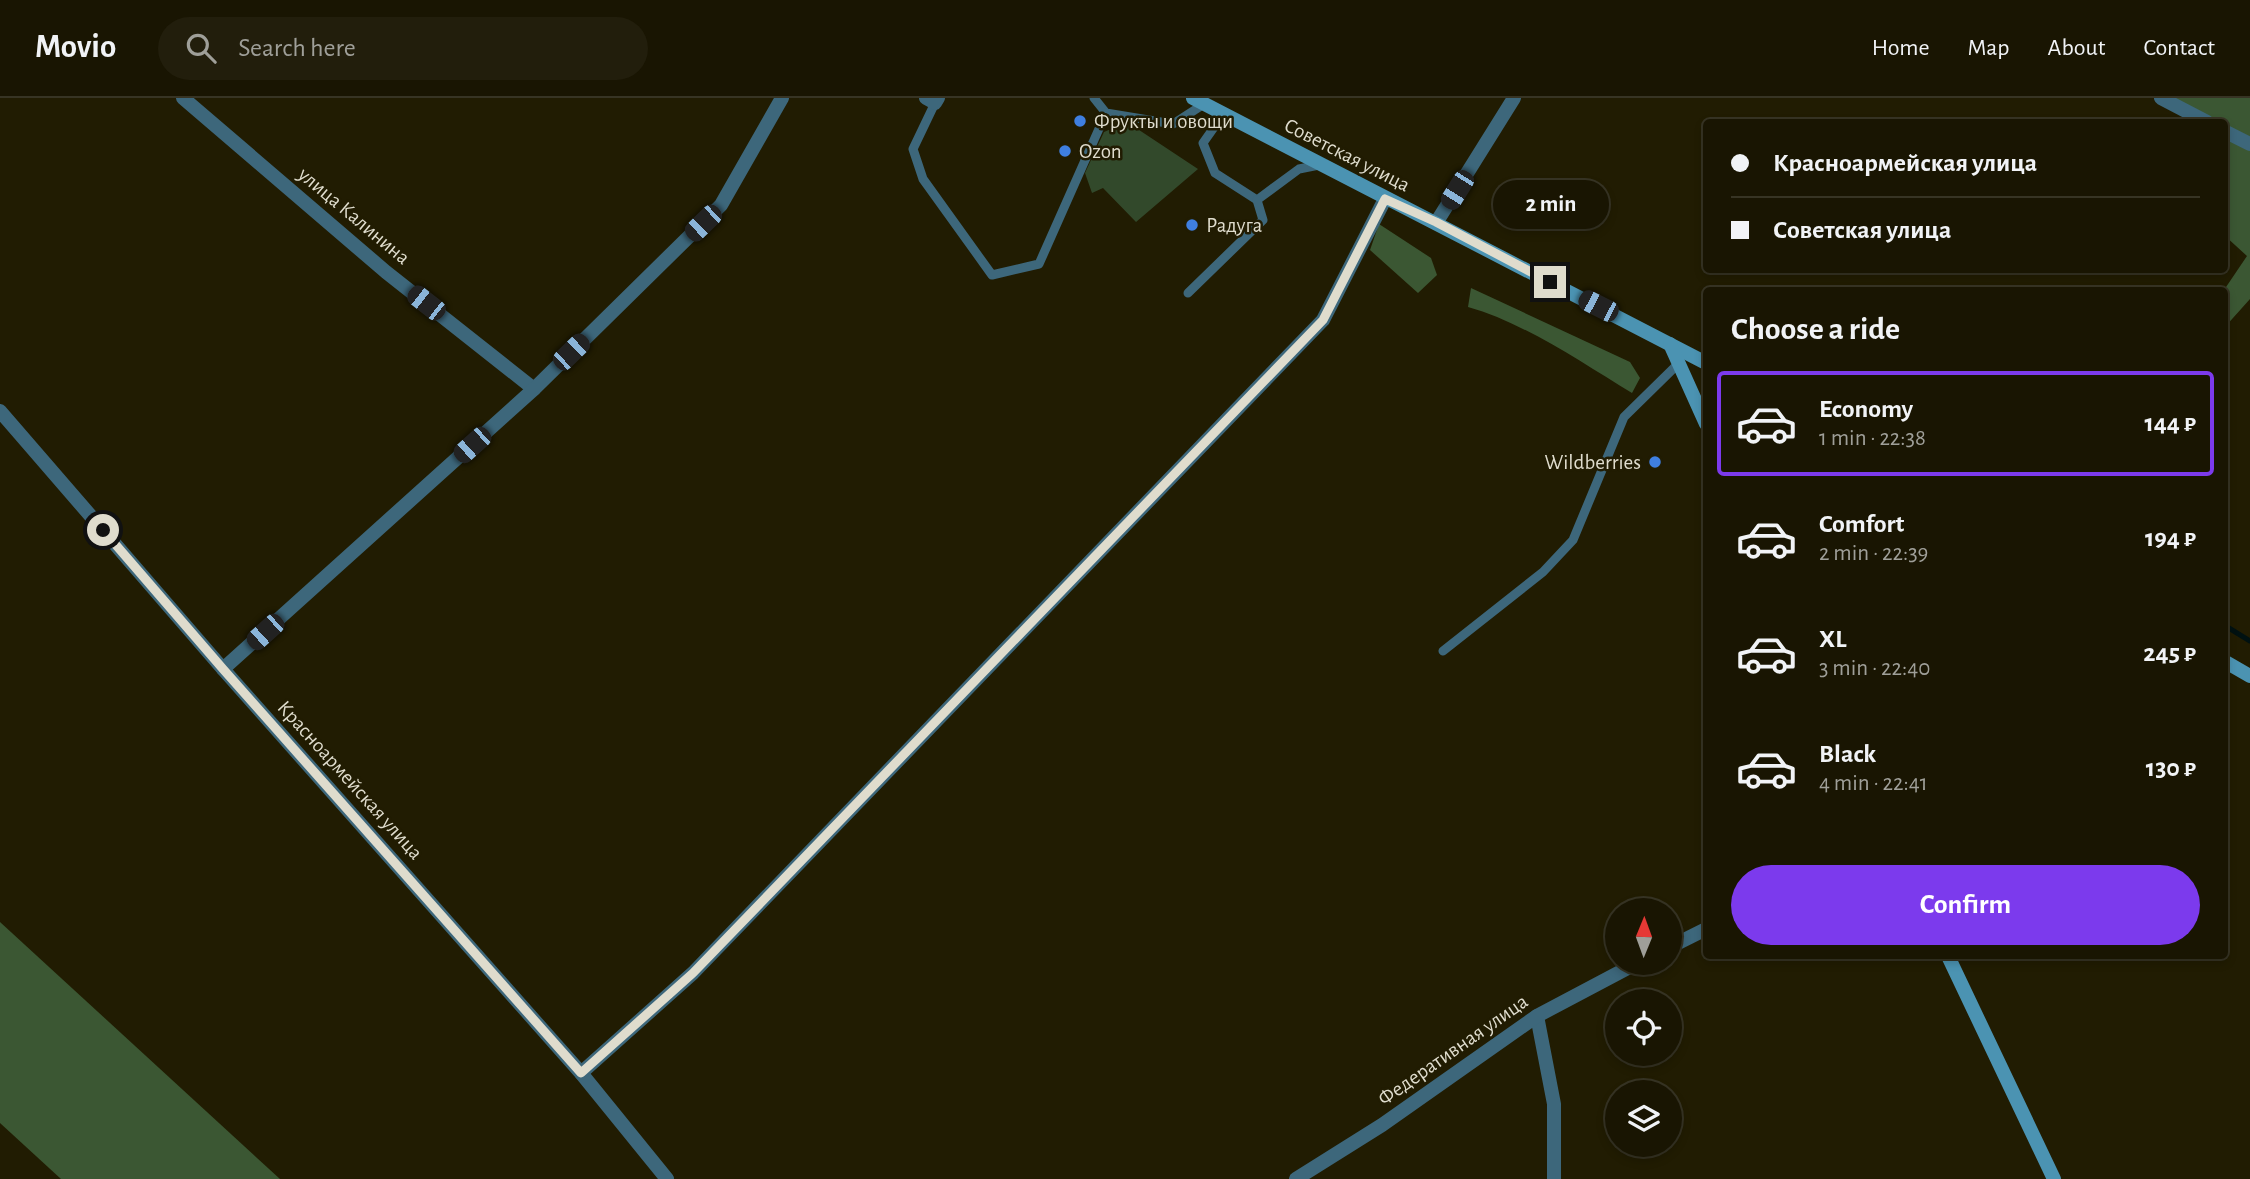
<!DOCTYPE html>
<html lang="en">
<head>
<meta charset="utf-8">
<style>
  :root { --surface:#191502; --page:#221e0c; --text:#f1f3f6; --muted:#9f9f99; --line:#373424; --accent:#7c3aed }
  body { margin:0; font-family:"Alegreya Sans",sans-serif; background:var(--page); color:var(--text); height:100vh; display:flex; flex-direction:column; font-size:26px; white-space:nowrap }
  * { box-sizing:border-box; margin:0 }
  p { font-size:23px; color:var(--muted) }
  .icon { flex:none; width:38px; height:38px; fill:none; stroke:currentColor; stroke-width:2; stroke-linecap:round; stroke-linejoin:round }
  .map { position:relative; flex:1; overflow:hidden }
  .panel { position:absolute; left:1703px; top:189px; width:525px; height:672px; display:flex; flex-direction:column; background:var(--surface); border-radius:7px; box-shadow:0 4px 10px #0003,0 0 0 2px var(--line) }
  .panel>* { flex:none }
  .guide { position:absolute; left:1703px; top:21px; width:525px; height:154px; border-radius:7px; box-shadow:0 4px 10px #0003,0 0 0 2px var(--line); display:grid; align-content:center; height:154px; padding:0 28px; background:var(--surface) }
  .needle { width:46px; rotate:1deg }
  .controls { position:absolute; left:1605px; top:800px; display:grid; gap:14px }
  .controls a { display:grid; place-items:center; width:77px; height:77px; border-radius:50%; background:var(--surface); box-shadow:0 4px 10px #0003,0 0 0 2px var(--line); font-size:35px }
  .end { position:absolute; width:32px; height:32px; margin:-16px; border:9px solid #dfdccd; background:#111; box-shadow:0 0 0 4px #111 }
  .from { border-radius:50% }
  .bubble { position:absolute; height:49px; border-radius:24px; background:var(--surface); box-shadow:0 4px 10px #0003,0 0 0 2px var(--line); font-size:23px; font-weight:700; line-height:49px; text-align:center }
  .car { position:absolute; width:21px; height:42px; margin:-21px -10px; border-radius:9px; box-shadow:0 0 5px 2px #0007; background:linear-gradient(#222 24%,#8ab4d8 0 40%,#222 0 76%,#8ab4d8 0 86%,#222 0) }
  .guide b { display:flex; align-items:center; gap:24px; height:66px; font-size:26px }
  .guide b+b { border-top:2px solid var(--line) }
  .guide i { width:18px; height:18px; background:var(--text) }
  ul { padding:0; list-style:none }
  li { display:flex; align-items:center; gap:21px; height:105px; margin:0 14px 10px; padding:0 14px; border:4px solid transparent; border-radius:7px }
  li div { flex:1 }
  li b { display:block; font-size:26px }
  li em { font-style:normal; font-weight:700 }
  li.on { border-color:var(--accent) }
  li>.icon { width:63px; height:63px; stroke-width:1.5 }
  h2 { padding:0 28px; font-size:32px; line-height:84px }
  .button { display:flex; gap:14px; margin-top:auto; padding:14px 28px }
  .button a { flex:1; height:80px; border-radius:42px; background:var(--accent); color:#fff; font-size:28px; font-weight:700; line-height:80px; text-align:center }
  header { display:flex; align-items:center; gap:42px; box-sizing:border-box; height:98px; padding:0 35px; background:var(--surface); border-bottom:2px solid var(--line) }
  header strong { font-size:33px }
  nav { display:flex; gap:38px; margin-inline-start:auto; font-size:24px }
  .search { width:490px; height:63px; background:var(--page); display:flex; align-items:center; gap:18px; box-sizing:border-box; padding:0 24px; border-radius:38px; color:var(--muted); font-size:26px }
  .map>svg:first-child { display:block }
  .green { fill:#32492b }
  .forest { fill:#3b5733 }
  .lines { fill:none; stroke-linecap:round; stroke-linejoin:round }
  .stream { stroke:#011; stroke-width:5 }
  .lane { stroke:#3d677b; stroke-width:9 }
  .street { stroke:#3d677b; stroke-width:14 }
  .secondary { stroke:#4b93b2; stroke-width:14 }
  .route { stroke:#dfdccd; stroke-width:9 }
  .shop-dot { fill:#3f7fe0; stroke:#211c02; stroke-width:2.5 }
  .labels { text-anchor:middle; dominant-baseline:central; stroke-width:5; stroke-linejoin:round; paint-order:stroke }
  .poi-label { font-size:21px; fill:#dfdccd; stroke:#211c02; text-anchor:start }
  .street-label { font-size:21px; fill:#dfdccd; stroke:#211c02 }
</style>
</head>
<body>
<header>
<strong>Movio</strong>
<div class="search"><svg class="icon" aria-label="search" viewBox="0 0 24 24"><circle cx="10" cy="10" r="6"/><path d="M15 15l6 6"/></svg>Search here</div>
<nav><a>Home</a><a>Map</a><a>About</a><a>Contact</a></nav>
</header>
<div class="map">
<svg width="2250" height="1081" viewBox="0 0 2250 1081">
  <rect width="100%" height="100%" fill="#211c02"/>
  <!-- green -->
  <polygon class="green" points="1127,24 1198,71 1136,124 1103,90 1092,95 1085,75 1104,34"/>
  <!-- forest -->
  <g class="forest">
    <polygon points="2172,0 2250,0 2250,201 2224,230 2224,192 2247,158 2224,137 2224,24 2188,24"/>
    <polygon points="1379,126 1431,160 1437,177 1418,195 1370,152"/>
    <path d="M1471,190L1630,264L1640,280L1632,295C1582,265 1525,225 1468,209Z"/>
    <polygon points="0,824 280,1081 61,1081 0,1025"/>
  </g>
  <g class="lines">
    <!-- stream -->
    <polyline class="stream" points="2224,527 2250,543"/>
    <!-- lane -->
    <g class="lane">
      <polyline points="1094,0 1106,15 1173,26 1204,6"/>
      <polyline points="935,5 913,51 923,81 992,177 1039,166 1106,15"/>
      <polyline points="1217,13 1215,28 1203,45 1215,75 1257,102 1299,71 1319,67"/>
      <polyline points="1188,195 1263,122 1257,102"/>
      <polyline points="1443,553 1543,474 1573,442 1624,319 1679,265"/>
    </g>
    <!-- street -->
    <g class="street">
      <polyline points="183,0 386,174 534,291"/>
      <polyline points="926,0 935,5 938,0"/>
      <polyline points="2161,0 2207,24"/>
      <polyline points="2224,33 2250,46"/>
      <polyline points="1436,125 1514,0"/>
      <polyline points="0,313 223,571 581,975 667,1081"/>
      <polyline points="223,571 534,291 721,107 782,0"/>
      <polyline points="1670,849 1706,831"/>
      <polyline points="1537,918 1554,1006 1554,1081"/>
      <polyline points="581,975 693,875 1323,222 1385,101"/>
      <polyline points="1296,1081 1382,1027 1537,918 1639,864"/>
    </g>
    <!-- secondary -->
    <g class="secondary">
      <polyline points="1193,0 1706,265"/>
      <polyline points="1670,246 1706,326"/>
      <polyline points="2224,563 2250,578"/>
      <polyline points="1948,858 2054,1081"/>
    </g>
  </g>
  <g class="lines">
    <!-- route -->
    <polyline class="route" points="103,432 223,571 581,975 693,875 1323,222 1385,101 1436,124 1550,184"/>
  </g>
  <!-- markers -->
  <g class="shop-dot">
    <circle cx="1080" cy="23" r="7"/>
    <circle cx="1065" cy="53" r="7"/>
    <circle cx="1192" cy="127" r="7"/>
    <circle cx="1655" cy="364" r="7"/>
  </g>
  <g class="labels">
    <!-- poi labels -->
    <g class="poi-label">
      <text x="1094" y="23">Фрукты и овощи</text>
      <text x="1079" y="53">Ozon</text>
      <text x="1206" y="127">Радуга</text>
      <text x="1641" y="364" text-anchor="end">Wildberries</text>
    </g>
    <!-- street labels -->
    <g class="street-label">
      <text transform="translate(1347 57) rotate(27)">Советская улица</text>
      <text transform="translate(354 118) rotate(40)">улица Калинина</text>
      <text transform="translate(350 682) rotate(48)">Красноармейская улица</text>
      <text transform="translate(1453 952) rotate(-35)">Федеративная улица</text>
    </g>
  </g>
</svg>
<div class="controls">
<a><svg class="needle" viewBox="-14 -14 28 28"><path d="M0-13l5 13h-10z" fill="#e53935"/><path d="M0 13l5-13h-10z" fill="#9f9f99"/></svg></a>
<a><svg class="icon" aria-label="locate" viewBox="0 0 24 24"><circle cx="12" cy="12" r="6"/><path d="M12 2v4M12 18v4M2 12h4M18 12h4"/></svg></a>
<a><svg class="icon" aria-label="layers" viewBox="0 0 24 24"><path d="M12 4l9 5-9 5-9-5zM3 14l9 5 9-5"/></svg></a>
</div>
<i class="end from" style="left:103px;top:432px"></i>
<i class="end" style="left:1550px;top:184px"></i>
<div class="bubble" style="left:1493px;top:82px;width:116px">2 min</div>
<i class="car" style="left:1457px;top:92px;rotate:212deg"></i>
<i class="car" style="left:703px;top:125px;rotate:226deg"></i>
<i class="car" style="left:426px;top:205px;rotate:308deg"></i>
<i class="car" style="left:1598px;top:208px;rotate:297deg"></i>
<i class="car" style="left:571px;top:254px;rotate:46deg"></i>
<i class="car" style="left:472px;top:347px;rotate:228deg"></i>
<i class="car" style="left:265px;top:534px;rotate:228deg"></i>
<div class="guide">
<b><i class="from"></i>Красноармейская улица</b>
<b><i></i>Советская улица</b>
</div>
<section class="panel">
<h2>Choose a ride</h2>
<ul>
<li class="on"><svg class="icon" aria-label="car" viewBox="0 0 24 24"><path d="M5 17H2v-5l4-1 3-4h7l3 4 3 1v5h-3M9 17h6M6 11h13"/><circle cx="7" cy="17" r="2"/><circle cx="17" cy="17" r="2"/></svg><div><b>Economy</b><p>1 min · 22:38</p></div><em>144 ₽</em></li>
<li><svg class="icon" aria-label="car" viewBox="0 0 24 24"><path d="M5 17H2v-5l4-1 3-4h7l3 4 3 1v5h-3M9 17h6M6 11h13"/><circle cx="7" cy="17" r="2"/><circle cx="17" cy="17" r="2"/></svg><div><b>Comfort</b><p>2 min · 22:39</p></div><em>194 ₽</em></li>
<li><svg class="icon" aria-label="car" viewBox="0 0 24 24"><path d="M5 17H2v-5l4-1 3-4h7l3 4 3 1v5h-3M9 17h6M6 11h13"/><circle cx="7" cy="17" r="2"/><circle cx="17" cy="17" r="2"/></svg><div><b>XL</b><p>3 min · 22:40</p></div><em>245 ₽</em></li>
<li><svg class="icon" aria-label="car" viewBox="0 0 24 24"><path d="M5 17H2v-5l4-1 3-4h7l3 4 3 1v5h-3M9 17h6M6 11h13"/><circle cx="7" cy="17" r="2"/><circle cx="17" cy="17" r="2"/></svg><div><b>Black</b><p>4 min · 22:41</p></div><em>130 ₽</em></li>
</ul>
<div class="button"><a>Confirm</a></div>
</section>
</div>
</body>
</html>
